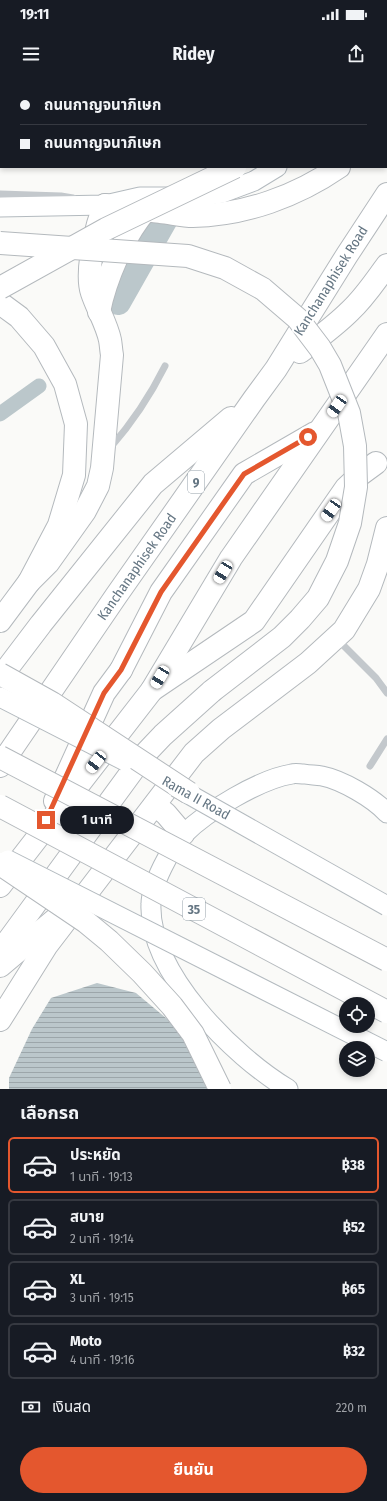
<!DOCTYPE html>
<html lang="th">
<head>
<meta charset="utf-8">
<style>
  :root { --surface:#171b24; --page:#242831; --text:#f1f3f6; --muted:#9ea1a6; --line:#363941; --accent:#e4572e }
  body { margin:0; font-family:"Fira Sans Condensed","Noto Sans Thai",sans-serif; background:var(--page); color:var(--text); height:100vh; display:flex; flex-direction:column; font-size:15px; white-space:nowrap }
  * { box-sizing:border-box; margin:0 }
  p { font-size:13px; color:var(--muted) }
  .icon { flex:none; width:22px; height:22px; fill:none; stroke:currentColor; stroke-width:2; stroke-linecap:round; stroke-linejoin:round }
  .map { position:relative; height:1009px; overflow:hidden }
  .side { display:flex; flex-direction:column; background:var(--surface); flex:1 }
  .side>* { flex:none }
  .guide { position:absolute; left:0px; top:0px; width:387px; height:88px; box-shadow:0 2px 6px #0003; display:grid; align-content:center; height:88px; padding:0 20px; background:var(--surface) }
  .tools { position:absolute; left:339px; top:917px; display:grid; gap:8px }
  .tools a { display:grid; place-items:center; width:36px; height:36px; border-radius:50%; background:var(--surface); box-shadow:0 2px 6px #0003; font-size:20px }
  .end { position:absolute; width:18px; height:18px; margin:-9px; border:5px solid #e4572e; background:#fff; box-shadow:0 0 0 2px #fff }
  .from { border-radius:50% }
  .bubble { position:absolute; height:28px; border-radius:14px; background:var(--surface); box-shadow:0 2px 6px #0003; font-size:13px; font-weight:700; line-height:28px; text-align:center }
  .car { position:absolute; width:12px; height:24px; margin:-12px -6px; border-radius:5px; box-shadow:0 0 3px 1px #0007; background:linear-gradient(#fff 24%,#345 0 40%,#fff 0 76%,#345 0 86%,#fff 0) }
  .guide b { display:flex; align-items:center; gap:14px; height:38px; font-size:15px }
  .guide b+b { border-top:1px solid var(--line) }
  .guide i { width:10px; height:10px; background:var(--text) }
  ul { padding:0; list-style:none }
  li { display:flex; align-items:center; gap:12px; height:56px; margin:0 8px 6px; padding:0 12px; border:2px solid var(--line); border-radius:6px }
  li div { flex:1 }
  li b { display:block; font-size:15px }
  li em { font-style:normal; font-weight:700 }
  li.active { border-color:var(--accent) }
  li>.icon { width:36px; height:36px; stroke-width:1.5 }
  h2 { padding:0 20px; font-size:18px; line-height:48px }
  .pay { display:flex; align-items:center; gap:10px; height:44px; padding:0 20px; font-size:15px }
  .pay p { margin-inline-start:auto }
  .cta { display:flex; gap:8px; margin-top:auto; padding:8px 20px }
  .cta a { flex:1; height:46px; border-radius:24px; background:var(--accent); color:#fff; font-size:16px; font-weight:700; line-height:46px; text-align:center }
  .status { display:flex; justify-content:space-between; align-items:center; height:28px; padding:0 20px; background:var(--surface); direction:ltr }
  .status svg { height:11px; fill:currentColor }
  header { display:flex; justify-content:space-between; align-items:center; height:52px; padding:0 20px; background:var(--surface); font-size:18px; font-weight:700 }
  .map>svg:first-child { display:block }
  .water { fill:url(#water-rules) }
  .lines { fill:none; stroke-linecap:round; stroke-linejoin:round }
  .canal { stroke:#bbc7cb; stroke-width:15 }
  .river { stroke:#bbc7cb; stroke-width:26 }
  .secondary-casing { stroke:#b3babf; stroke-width:21 }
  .trunk-casing { stroke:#b4b9bd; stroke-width:24 }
  .motorway-casing { stroke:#b4b9bd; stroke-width:24 }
  .service { stroke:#c3c8cc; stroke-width:7 }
  .secondary { stroke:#fff; stroke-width:19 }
  .trunk { stroke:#fff; stroke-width:22 }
  .motorway { stroke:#fff; stroke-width:22 }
  .secondary-bridge-casing { stroke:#b3babf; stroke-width:21; stroke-linecap:butt }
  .trunk-bridge-casing { stroke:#b4b9bd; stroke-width:24; stroke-linecap:butt }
  .motorway-bridge-casing { stroke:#b4b9bd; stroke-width:24; stroke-linecap:butt }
  .secondary-bridge { stroke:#fff; stroke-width:19 }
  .trunk-bridge { stroke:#fff; stroke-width:22 }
  .motorway-bridge { stroke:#fff; stroke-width:22 }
  .route { stroke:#e4572e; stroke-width:5 }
  .labels { text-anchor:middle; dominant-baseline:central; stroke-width:4; stroke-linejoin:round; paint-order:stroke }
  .shield { fill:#fff; stroke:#939fa8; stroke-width:1 }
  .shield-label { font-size:13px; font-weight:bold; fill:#657683 }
  .street-label { font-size:14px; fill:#657683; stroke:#fff }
</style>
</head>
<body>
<div class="status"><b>19:11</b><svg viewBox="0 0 49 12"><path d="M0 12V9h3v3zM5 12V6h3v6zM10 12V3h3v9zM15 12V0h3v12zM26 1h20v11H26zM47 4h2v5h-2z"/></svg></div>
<header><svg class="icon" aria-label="menu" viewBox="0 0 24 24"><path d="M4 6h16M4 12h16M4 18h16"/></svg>Ridey<svg class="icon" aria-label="share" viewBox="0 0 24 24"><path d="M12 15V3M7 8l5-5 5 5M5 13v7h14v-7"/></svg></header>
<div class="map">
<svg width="387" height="1009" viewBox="0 0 387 1009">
  <defs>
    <pattern id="water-rules" width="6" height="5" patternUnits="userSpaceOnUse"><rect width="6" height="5" fill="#bbc7cb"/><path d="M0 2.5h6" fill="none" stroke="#9ca6aa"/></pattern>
  </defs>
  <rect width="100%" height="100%" fill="#fafaf8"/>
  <!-- water -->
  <polygon class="water" points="97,903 136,913 172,943 201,983 210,1009 9,1009 9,998 32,949 51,918"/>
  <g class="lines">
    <!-- canal -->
    <polyline class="canal" points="0,334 39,306"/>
    <!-- river -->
    <g class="river">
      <polyline points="271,1 272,0"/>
      <polyline points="118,222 169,132 184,115"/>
    </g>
    <defs>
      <g id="secondary">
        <polyline points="386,14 387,13"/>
        <polyline points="0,127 105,125 140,117 196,117 222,113 254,101 277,87"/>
        <path d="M288,1009C233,976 148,892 151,824C151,805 171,767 184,754C207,731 260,699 292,694C295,693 300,694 304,694C310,695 316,695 322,696C342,700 373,718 387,733"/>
      </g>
      <g id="trunk">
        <polyline points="0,223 19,237 44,266 65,304 76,344 74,395 59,445 29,502 0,541"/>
        <path d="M29,502L48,483L85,431L98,406L102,388L112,275C111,270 111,265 110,260C107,245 97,228 92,213C85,193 96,144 105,125"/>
        <polyline points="55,721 104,613 121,590"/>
        <polyline points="0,806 152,610 254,541 346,408 361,394 376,383"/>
        <polyline points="0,872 144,675 163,655 212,611"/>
      </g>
      <g id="motorway">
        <polyline points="367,1 368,0"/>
        <polyline points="386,55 387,55"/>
        <path d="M105,125C123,128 142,129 160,132C171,133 182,136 193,136C245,135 297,116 339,87"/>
        <path d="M99,232C105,200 124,155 146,130"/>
        <path d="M300,272C317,259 335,246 350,231C365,217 376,200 387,185"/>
        <polyline points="121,590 161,512 244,394 315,353"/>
        <polyline points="0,598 41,544 153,404 231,338"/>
        <polyline points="152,610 231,478 387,254"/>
        <polyline points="0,686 116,516 254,319 276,289 347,175 387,114"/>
        <polyline points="155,725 166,734 183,754"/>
        <polyline points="0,886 57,838"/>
        <polyline points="0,940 47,865 194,673 221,649 308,583 344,550 369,509 378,484 387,448"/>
      </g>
    </defs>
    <!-- secondary casing -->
    <use href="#secondary" class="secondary-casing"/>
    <!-- trunk casing -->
    <use href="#trunk" class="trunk-casing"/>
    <!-- motorway casing -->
    <use href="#motorway" class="motorway-casing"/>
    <!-- service -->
    <g class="service">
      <polyline points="0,114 61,116 73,118"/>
      <path d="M110,368C132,343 150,316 165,286"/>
      <polyline points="337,559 376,598 387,613"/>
      <polyline points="370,686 387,659"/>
    </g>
    <!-- secondary -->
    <use href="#secondary" class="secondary"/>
    <!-- trunk -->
    <use href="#trunk" class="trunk"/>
    <!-- motorway -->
    <use href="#motorway" class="motorway"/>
    <defs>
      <g id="secondary-bridge">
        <polyline points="0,617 125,681"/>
        <polyline points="176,707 387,826"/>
        <polyline points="8,780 387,972"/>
      </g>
      <g id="trunk-bridge">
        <polyline points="0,163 188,176 225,188 263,209 298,239 320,268 330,285 349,333 355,366 356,407 350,443 337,481 318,518 300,539 282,557 212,611"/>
        <polyline points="0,594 52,623 189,713"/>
        <polyline points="0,677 387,880"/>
        <polyline points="0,726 387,932"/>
      </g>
      <g id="motorway-bridge">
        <polyline points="0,208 106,149 235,87"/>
        <polyline points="0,784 86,842 109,861 142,893 172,926 193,954 220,1009"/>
      </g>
    </defs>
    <!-- secondary-bridge casing -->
    <use href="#secondary-bridge" class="secondary-bridge-casing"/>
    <!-- trunk-bridge casing -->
    <use href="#trunk-bridge" class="trunk-bridge-casing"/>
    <!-- motorway-bridge casing -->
    <use href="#motorway-bridge" class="motorway-bridge-casing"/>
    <!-- secondary-bridge -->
    <use href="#secondary-bridge" class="secondary-bridge"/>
    <!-- trunk-bridge -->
    <use href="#trunk-bridge" class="trunk-bridge"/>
    <!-- motorway-bridge -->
    <use href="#motorway-bridge" class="motorway-bridge"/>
  </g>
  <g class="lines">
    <!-- route -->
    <polyline class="route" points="46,740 104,613 121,590 161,512 244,394 308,357"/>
  </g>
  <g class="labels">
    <!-- shield labels -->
    <g class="shield">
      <rect x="188" y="391" width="16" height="22" rx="3"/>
      <rect x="183" y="818" width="22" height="22" rx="3"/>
    </g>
    <g class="shield-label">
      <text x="196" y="402">9</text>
      <text x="194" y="829">35</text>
    </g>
    <!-- street labels -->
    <g class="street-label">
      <text transform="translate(331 201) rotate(-58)">Kanchanaphisek Road</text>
      <text transform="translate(137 487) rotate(-55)">Kanchanaphisek Road</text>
      <text transform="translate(196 718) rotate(29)">Rama II Road</text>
    </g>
  </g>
</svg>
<div class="tools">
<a><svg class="icon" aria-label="locate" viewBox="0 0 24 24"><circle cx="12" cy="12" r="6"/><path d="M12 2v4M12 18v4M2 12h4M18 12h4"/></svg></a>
<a><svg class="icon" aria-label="layers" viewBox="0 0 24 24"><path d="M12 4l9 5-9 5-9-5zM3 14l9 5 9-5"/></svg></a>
</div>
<i class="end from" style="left:308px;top:357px"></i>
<i class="end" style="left:46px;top:740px"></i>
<div class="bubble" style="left:60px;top:726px;width:74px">1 นาที</div>
<i class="car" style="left:337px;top:326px;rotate:215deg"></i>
<i class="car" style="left:331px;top:430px;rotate:215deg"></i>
<i class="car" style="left:223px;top:492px;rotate:211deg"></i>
<i class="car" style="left:160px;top:597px;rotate:211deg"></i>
<i class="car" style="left:96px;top:682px;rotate:218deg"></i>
<div class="guide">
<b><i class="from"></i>ถนนกาญจนาภิเษก</b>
<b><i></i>ถนนกาญจนาภิเษก</b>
</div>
</div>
<section class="side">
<h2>เลือกรถ</h2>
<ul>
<li class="active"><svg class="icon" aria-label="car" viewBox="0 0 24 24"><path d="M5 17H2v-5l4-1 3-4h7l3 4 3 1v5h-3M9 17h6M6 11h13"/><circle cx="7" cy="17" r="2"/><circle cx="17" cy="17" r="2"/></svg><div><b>ประหยัด</b><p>1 นาที · 19:13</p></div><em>฿38</em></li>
<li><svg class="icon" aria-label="car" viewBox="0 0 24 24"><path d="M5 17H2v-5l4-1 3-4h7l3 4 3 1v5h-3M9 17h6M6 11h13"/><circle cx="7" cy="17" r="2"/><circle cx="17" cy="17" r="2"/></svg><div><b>สบาย</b><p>2 นาที · 19:14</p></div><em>฿52</em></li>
<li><svg class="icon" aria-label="car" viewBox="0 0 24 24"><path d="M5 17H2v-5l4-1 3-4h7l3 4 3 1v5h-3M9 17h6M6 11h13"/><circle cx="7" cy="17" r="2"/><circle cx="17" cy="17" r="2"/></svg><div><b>XL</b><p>3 นาที · 19:15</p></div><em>฿65</em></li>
<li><svg class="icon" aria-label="car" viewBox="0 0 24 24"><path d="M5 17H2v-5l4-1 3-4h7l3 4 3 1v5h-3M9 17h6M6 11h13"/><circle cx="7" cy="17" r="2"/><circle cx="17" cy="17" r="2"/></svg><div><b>Moto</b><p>4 นาที · 19:16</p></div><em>฿32</em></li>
</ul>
<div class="pay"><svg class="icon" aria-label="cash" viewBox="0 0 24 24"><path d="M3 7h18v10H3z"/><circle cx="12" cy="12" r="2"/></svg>เงินสด<p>220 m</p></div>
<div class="cta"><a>ยืนยัน</a></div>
</section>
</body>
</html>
